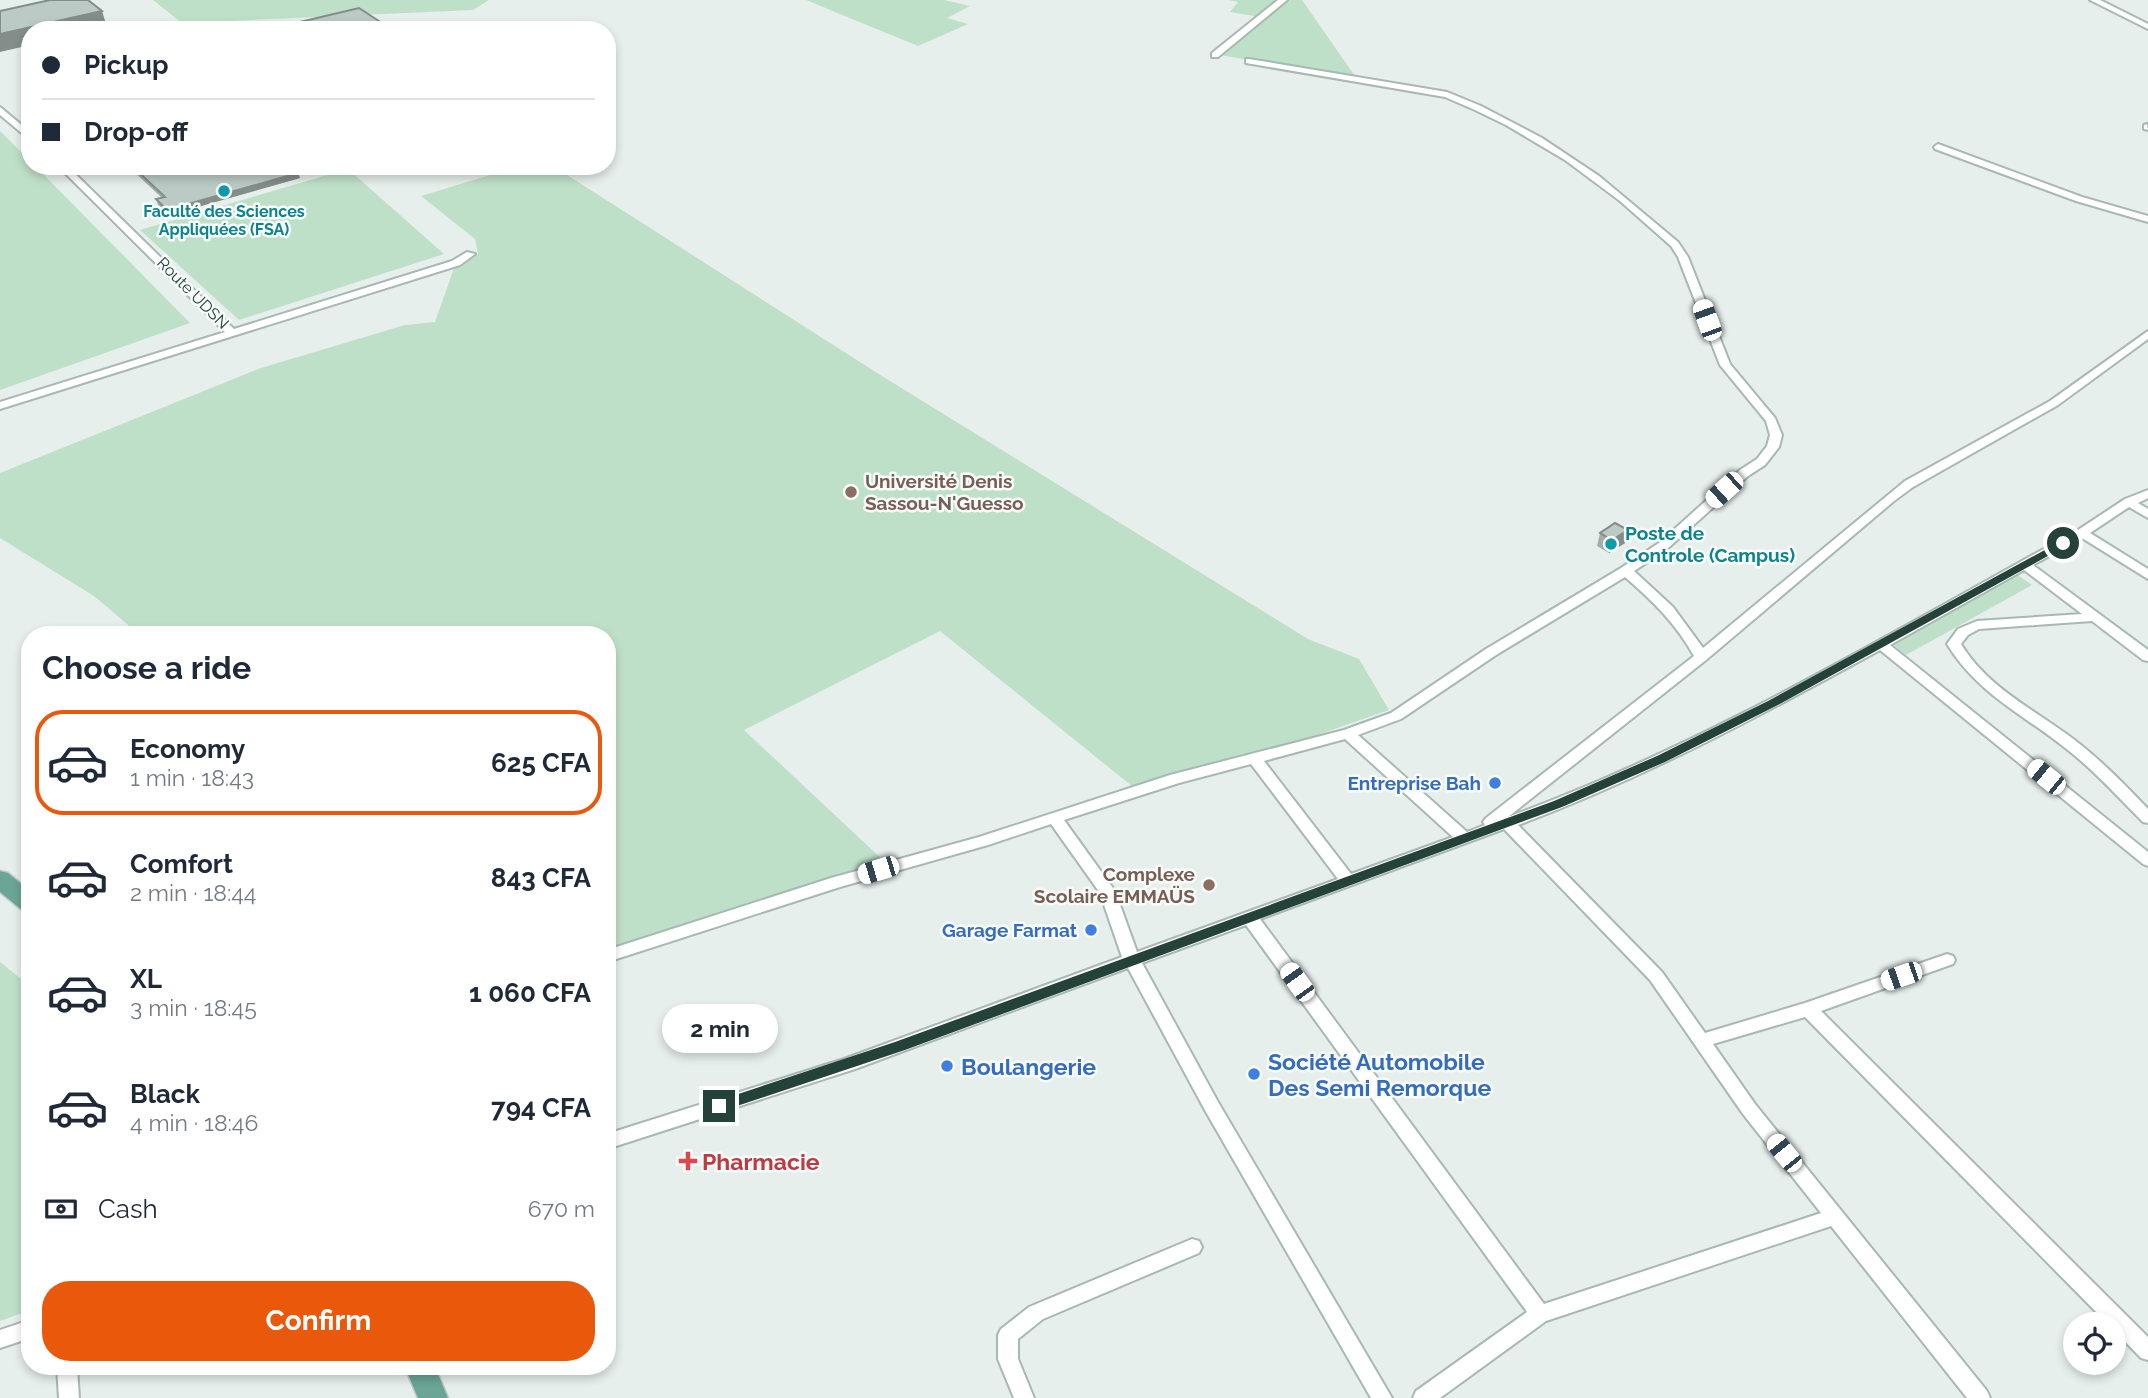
<!DOCTYPE html>
<html lang="en">
<head>
<meta charset="utf-8">
<style>
  :root { --surface:#fff; --page:#f6f6f7; --text:#1f2937; --muted:#747a83; --line:#e0e1e3; --accent:#ea580c }
  body { margin:0; font-family:Raleway,sans-serif; background:var(--page); color:var(--text); height:100vh; display:flex; flex-direction:column; font-size:26px; white-space:nowrap }
  * { box-sizing:border-box; margin:0 }
  p { font-size:23px; color:var(--muted) }
  .icon { flex:none; width:38px; height:38px; fill:none; stroke:currentColor; stroke-width:2; stroke-linecap:round; stroke-linejoin:round }
  .map { position:relative; flex:1; overflow:hidden }
  .panel { position:absolute; left:21px; top:626px; width:595px; height:749px; display:flex; flex-direction:column; background:var(--surface); border-radius:28px; box-shadow:0 4px 10px #0003 }
  .panel>* { flex:none }
  .hud { position:absolute; left:21px; top:21px; width:595px; height:154px; border-radius:28px; box-shadow:0 4px 10px #0003; display:grid; align-content:center; height:154px; padding:0 21px; background:var(--surface) }
  .tools { position:absolute; left:2063px; top:1312px; display:grid; gap:14px }
  .tools a { display:grid; place-items:center; width:63px; height:63px; border-radius:50%; background:var(--surface); box-shadow:0 4px 10px #0003; font-size:35px }
  .end { position:absolute; width:32px; height:32px; margin:-16px; border:9px solid #24423a; background:#fff; box-shadow:0 0 0 4px #fff }
  .from { border-radius:50% }
  .bubble { position:absolute; height:49px; border-radius:24px; background:var(--surface); box-shadow:0 4px 10px #0003; font-size:23px; font-weight:700; line-height:49px; text-align:center }
  .car { position:absolute; width:21px; height:42px; margin:-21px -10px; border-radius:9px; box-shadow:0 0 5px 2px #0007; background:linear-gradient(#fff 24%,#345 0 40%,#fff 0 76%,#345 0 86%,#fff 0) }
  .hud b { display:flex; align-items:center; gap:24px; height:66px; font-size:26px }
  .hud b+b { border-top:2px solid var(--line) }
  .hud i { width:18px; height:18px; background:var(--text) }
  ul { padding:0; list-style:none }
  li { display:flex; align-items:center; gap:21px; height:105px; margin:0 14px 10px; padding:0 7px; border:4px solid transparent; border-radius:28px }
  li div { flex:1 }
  li b { display:block; font-size:26px }
  li em { font-style:normal; font-weight:700 }
  li.on { border-color:var(--accent) }
  li>.icon { width:63px; height:63px; stroke-width:1.5 }
  h2 { padding:0 21px; font-size:32px; line-height:84px }
  .pay { display:flex; align-items:center; gap:18px; height:77px; padding:0 21px; font-size:26px }
  .pay p { margin-inline-start:auto }
  .action { display:flex; gap:14px; margin-top:auto; padding:14px 21px }
  .action a { flex:1; height:80px; border-radius:28px; background:var(--accent); color:#fff; font-size:28px; font-weight:700; line-height:80px; text-align:center }
  .map>svg:first-child { display:block }
  .green { fill:#bfe0c8 }
  .lines { fill:none; stroke-linecap:round; stroke-linejoin:round }
  .minor-casing { stroke:#a8b8b2; stroke-width:4 }
  .primary-casing { stroke:#c2cac8; stroke-width:3 }
  .minor { fill:#fff; fill-rule:evenodd }
  .primary { fill:#6aa596; fill-rule:evenodd }
  .wall { fill:#a1aea9 }
  .shaded-wall { fill:#838d89 }
  .building { fill:#bbcac4; stroke:#838d89; stroke-width:2 }
  .route { fill:#24423a }
  .culture-dot { fill:#0f9aa8; stroke:#f7fbf9; stroke-width:2.5 }
  .education-dot { fill:#8d6e63; stroke:#f7fbf9; stroke-width:2.5 }
  .shop-dot { fill:#3f7fe0; stroke:#f7fbf9; stroke-width:2.5 }
  .health-dot { fill:#e0444e; stroke:#f7fbf9; stroke-width:2.5 }
  .labels { text-anchor:middle; dominant-baseline:central; stroke-width:5; stroke-linejoin:round; paint-order:stroke }
  .far-culture-label { font-size:16px; font-weight:bold; fill:#0d838f; stroke:#f7fbf9 }
  .far-street-label { font-size:16px; fill:#24423a; stroke:#f7fbf9 }
  .education-label { font-size:19px; font-weight:bold; fill:#785e54; stroke:#f7fbf9; text-anchor:start }
  .culture-label { font-size:19px; font-weight:bold; fill:#0d838f; stroke:#f7fbf9; text-anchor:start }
  .shop-label { font-size:19px; font-weight:bold; fill:#366cbe; stroke:#f7fbf9; text-anchor:end }
  .near-shop-label { font-size:23px; font-weight:bold; fill:#366cbe; stroke:#f7fbf9; text-anchor:start }
  .near-health-label { font-size:23px; font-weight:bold; fill:#be3a42; stroke:#f7fbf9; text-anchor:start }
</style>
</head>
<body>
<div class="map">
<svg width="2148" height="1398" viewBox="0 0 2148 1398">
  <rect width="100%" height="100%" fill="#e6efeb"/>
  <!-- green -->
  <g class="green">
    <polygon points="153,0 489,0 473,10 182,23"/>
    <polygon points="806,0 944,0 970,6 947,18 968,24 918,46"/>
    <polygon points="1229,0 1283,0 1260,17 1230,12 1238,2"/>
    <polygon points="1287,0 1302,0 1357,79 1220,55"/>
    <polygon points="0,131 30,161 30,166 35,166 190,323 0,390"/>
    <polygon points="520,166 553,166 882,376 1308,639 1359,659 1389,710 1246,760 1138,791 940,631 744,730 884,861 607,951 607,635 140,635 94,596 0,538 0,473 261,368 405,325 435,322 454,268 478,254 475,239 421,196"/>
    <polygon points="348,169 444,254 239,320 140,230"/>
    <polygon points="2016,574 2032,585 1906,655 1894,645"/>
    <polygon points="0,962 30,986 30,1310 0,1321"/>
  </g>
  <g class="lines">
    <defs>
      <g id="minor">
        <polygon points="1278,0 1287,0 1218,57 1212,57 1212,53"/>
        <polygon points="2090,0 2100,0 2148,24 2148,29"/>
        <path d="M1249,59L1447,92L1481,106L1542,138L1599,176L1678,242L1688,257L1730,364L1775,418L1782,435L1779,447L1765,465L1748,476L1667,549L1634,571L1673,607L1703,648L1905,481L2050,401L2148,331V339L2058,405L1913,487L1894,501L1706,660L1508,817C1708,744 1892,632 2078,530L2125,499L2148,490V498L2138,503L2148,509V518L2129,507L2090,533L2148,569V579L2082,538L2033,565L2148,650V661L2143,660L2092,621L1979,629L1968,635L1961,644C1987,687 2033,709 2072,738C2100,759 2124,784 2148,809V823L2143,822C2117,796 2093,769 2064,747C2021,713 1977,693 1947,644L1958,629L1977,621L2082,614L2024,570L1890,645L2148,852V866L2143,864L1880,650C1762,715 1644,778 1518,825L1662,972L1705,1033L1805,1003L1947,954L1953,956L1955,960L1953,964L1821,1011L2148,1337V1360L2141,1358L2114,1330V1325H2109L1805,1017L1713,1044L1755,1104L1987,1391L1990,1398H1967L1831,1226L1546,1321L1440,1398H1413L1416,1391L1527,1312L1246,925L1142,963L1218,1102L1392,1398H1371L1206,1112L1128,968L855,1069L607,1149V1134L844,1059L1122,957L1100,893L1051,824L988,845L840,887L607,962V950L831,878L979,837L1170,775L1344,730L1391,713L1486,649L1621,568L1659,543L1740,470L1757,459L1767,446L1770,435L1766,421L1720,365L1678,257L1671,246L1620,201L1565,160L1506,125L1475,110L1445,97L1246,63V59ZM1625,577C1653,601 1676,624 1694,656L1486,818L1483,822L1485,825L1467,832L1358,735L1401,719L1496,655ZM1345,739L1453,837L1351,874L1264,761ZM1251,764L1338,879L1137,952L1115,891L1064,820L1179,783ZM1504,829L1650,980L1743,1114L1821,1213L1544,1304L1260,919Z"/>
        <polygon points="0,107 30,132 30,140 0,115"/>
        <polygon points="2147,124 2148,130 2144,129 2144,125"/>
        <polygon points="1938,144 2082,197 2148,216 2148,222 2076,201 1935,149 1934,147"/>
        <polygon points="58,166 67,166 234,329 452,261 467,252 475,254 460,265 0,409 0,402 225,332"/>
        <polygon points="1192,1239 1199,1241 1202,1247 1199,1253 1043,1319 1018,1339 1018,1359 1034,1398 1014,1398 998,1359 998,1335 1001,1329 1029,1307"/>
        <polygon points="30,1320 30,1338 0,1348 0,1330"/>
        <polygon points="57,1367 77,1367 79,1398 59,1398"/>
      </g>
      <g id="primary">
        <polygon points="0,871 8,873 30,891 30,913 22,910 0,892"/>
        <polygon points="405,1367 435,1367 448,1398 418,1398"/>
      </g>
    </defs>
    <!-- minor casing -->
    <use href="#minor" class="minor-casing"/>
    <!-- primary casing -->
    <use href="#primary" class="primary-casing"/>
    <!-- minor -->
    <use href="#minor" class="minor"/>
    <!-- primary -->
    <use href="#primary" class="primary"/>
  </g>
  <!-- wall -->
  <g class="wall">
    <polygon points="131,166 290,166 300,178 169,215 158,205 156,199 162,198 132,170"/>
    <polygon points="1600,533 1625,543 1609,553 1597,546"/>
  </g>
  <!-- shaded-wall -->
  <g class="shaded-wall">
    <polygon points="102,11 107,27 97,30 30,30 30,45 0,52 0,34"/>
    <polygon points="385,25 387,30 365,30"/>
    <polygon points="298,173 300,178 169,215 167,210"/>
    <polygon points="1628,530 1625,543 1609,553 1612,540"/>
  </g>
  <!-- building -->
  <g class="building">
    <polygon points="50,0 88,0 102,11 0,34 0,11"/>
    <polygon points="359,8 385,25 365,30 266,30"/>
    <polygon points="132,166 290,166 298,173 167,210 156,199 165,197"/>
    <polygon points="1615,523 1628,530 1612,540 1600,533"/>
  </g>
  <!-- route -->
  <polygon class="route" points="2063,540 2066,541 2066,546 1776,706 1665,762 1562,807 905,1050 719,1112 712,1106 714,1102 895,1042 1554,801 1657,756 1768,701"/>
  <!-- markers -->
  <g class="culture-dot">
    <circle cx="224" cy="191" r="7"/>
    <circle cx="1611" cy="544" r="7"/>
  </g>
  <g class="education-dot">
    <circle cx="851" cy="492" r="7"/>
    <circle cx="1209" cy="885" r="7"/>
  </g>
  <g class="shop-dot">
    <circle cx="1495" cy="783" r="7"/>
    <circle cx="1091" cy="930" r="7"/>
    <circle cx="947" cy="1066" r="7"/>
    <circle cx="1254" cy="1074" r="7"/>
  </g>
  <path class="health-dot" d="M684.5 1150.5h7v7h7v7h-7v7h-7v-7h-7v-7h7z"/>
  <g class="labels">
    <!-- far-culture labels -->
    <g class="far-culture-label">
      <text x="224" y="211">Faculté des Sciences<tspan x="224" dy="18">Appliquées (FSA)</tspan></text>
    </g>
    <!-- far-street labels -->
    <g class="far-street-label">
      <text transform="translate(193 293) rotate(45)">Route UDSN</text>
    </g>
    <!-- education labels -->
    <g class="education-label">
      <text x="865" y="481">Université Denis<tspan x="865" dy="22">Sassou-N'Guesso</tspan></text>
      <text x="1195" y="874" text-anchor="end">Complexe<tspan x="1195" dy="22">Scolaire EMMAÜS</tspan></text>
    </g>
    <!-- culture labels -->
    <g class="culture-label">
      <text x="1625" y="533">Poste de<tspan x="1625" dy="22">Controle (Campus)</tspan></text>
    </g>
    <!-- shop labels -->
    <g class="shop-label">
      <text x="1481" y="783">Entreprise Bah</text>
      <text x="1077" y="930">Garage Farmat</text>
    </g>
    <!-- near-shop labels -->
    <g class="near-shop-label">
      <text x="1268" y="1061">Société Automobile<tspan x="1268" dy="26">Des Semi Remorque</tspan></text>
      <text x="961" y="1066">Boulangerie</text>
    </g>
    <!-- near-health labels -->
    <g class="near-health-label">
      <text x="702" y="1161">Pharmacie</text>
    </g>
  </g>
</svg>
<div class="tools">
<a><svg class="icon" aria-label="locate" viewBox="0 0 24 24"><circle cx="12" cy="12" r="6"/><path d="M12 2v4M12 18v4M2 12h4M18 12h4"/></svg></a>
</div>
<i class="end from" style="left:2063px;top:543px"></i>
<i class="end" style="left:719px;top:1106px"></i>
<div class="bubble" style="left:662px;top:1004px;width:116px">2 min</div>
<i class="car" style="left:1707px;top:320px;rotate:340deg"></i>
<i class="car" style="left:1724px;top:490px;rotate:228deg"></i>
<i class="car" style="left:2046px;top:777px;rotate:309deg"></i>
<i class="car" style="left:878px;top:870px;rotate:253deg"></i>
<i class="car" style="left:1901px;top:976px;rotate:251deg"></i>
<i class="car" style="left:1297px;top:982px;rotate:324deg"></i>
<i class="car" style="left:1784px;top:1153px;rotate:321deg"></i>
<div class="hud">
<b><i class="from"></i>Pickup</b>
<b><i></i>Drop-off</b>
</div>
<section class="panel">
<h2>Choose a ride</h2>
<ul>
<li class="on"><svg class="icon" aria-label="car" viewBox="0 0 24 24"><path d="M5 17H2v-5l4-1 3-4h7l3 4 3 1v5h-3M9 17h6M6 11h13"/><circle cx="7" cy="17" r="2"/><circle cx="17" cy="17" r="2"/></svg><div><b>Economy</b><p>1 min · 18:43</p></div><em>625 CFA</em></li>
<li><svg class="icon" aria-label="car" viewBox="0 0 24 24"><path d="M5 17H2v-5l4-1 3-4h7l3 4 3 1v5h-3M9 17h6M6 11h13"/><circle cx="7" cy="17" r="2"/><circle cx="17" cy="17" r="2"/></svg><div><b>Comfort</b><p>2 min · 18:44</p></div><em>843 CFA</em></li>
<li><svg class="icon" aria-label="car" viewBox="0 0 24 24"><path d="M5 17H2v-5l4-1 3-4h7l3 4 3 1v5h-3M9 17h6M6 11h13"/><circle cx="7" cy="17" r="2"/><circle cx="17" cy="17" r="2"/></svg><div><b>XL</b><p>3 min · 18:45</p></div><em>1 060 CFA</em></li>
<li><svg class="icon" aria-label="car" viewBox="0 0 24 24"><path d="M5 17H2v-5l4-1 3-4h7l3 4 3 1v5h-3M9 17h6M6 11h13"/><circle cx="7" cy="17" r="2"/><circle cx="17" cy="17" r="2"/></svg><div><b>Black</b><p>4 min · 18:46</p></div><em>794 CFA</em></li>
</ul>
<div class="pay"><svg class="icon" aria-label="cash" viewBox="0 0 24 24"><path d="M3 7h18v10H3z"/><circle cx="12" cy="12" r="2"/></svg>Cash<p>670 m</p></div>
<div class="action"><a>Confirm</a></div>
</section>
</div>
</body>
</html>
